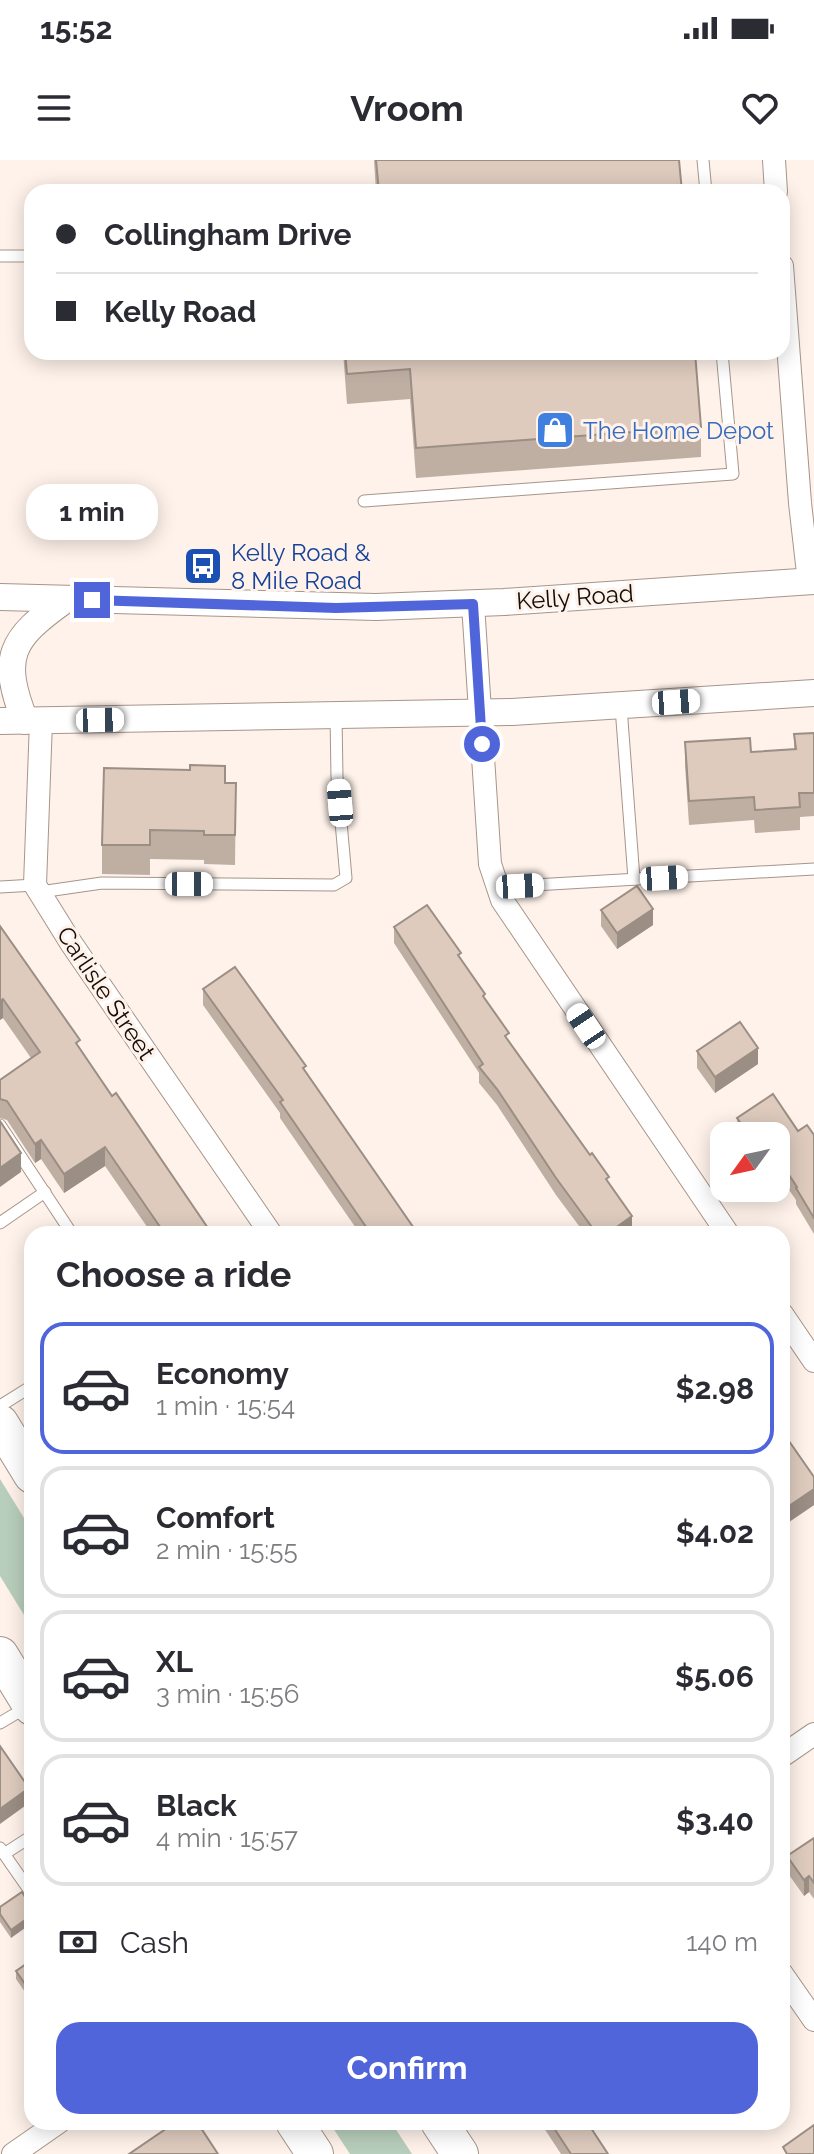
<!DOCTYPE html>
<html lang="en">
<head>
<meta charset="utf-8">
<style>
  :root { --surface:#fff; --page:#f2f2f3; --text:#2b2b33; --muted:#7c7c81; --line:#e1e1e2; --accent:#5165db }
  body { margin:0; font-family:Raleway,sans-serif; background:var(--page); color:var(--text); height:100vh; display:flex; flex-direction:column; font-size:30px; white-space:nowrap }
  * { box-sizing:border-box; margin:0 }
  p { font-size:26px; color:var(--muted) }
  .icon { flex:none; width:44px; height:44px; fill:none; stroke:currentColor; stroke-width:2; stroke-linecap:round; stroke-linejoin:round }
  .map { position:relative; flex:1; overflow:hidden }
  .sheet { position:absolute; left:24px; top:1066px; width:766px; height:904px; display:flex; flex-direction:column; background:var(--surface); border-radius:24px; box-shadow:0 4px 20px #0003 }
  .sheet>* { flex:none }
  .banner { position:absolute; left:24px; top:24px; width:766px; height:176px; border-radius:24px; box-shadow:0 4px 20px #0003; display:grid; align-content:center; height:176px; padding:0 32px; background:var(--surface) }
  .needle { width:52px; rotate:237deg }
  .tools { position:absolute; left:710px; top:962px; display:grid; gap:16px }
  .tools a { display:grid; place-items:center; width:80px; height:80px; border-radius:16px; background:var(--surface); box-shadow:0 4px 20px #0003; font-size:40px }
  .end { position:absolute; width:36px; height:36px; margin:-18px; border:10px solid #5165db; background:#fff; box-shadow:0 0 0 4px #fff }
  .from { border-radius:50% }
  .bubble { position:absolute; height:56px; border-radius:24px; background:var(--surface); box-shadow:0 4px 20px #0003; font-size:26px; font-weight:700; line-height:56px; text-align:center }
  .car { position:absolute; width:24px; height:48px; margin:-24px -12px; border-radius:10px; box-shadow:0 0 6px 2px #0007; background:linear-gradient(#fff 24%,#345 0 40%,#fff 0 76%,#345 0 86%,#fff 0) }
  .banner b { display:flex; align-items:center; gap:28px; height:76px; font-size:30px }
  .banner b+b { border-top:2px solid var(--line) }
  .banner i { width:20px; height:20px; background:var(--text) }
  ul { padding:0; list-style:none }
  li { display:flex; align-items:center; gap:24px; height:132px; margin:0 16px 12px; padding:0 16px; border:4px solid var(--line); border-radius:24px }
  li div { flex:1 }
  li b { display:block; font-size:30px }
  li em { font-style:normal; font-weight:700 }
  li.selected { border-color:var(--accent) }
  li>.icon { width:72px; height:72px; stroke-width:1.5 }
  h2 { padding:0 32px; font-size:36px; line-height:96px }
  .pay { display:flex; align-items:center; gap:20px; height:88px; padding:0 32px; font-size:30px }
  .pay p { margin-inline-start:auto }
  .cta { display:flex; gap:16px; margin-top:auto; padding:16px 32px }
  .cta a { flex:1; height:92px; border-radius:24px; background:var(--accent); color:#fff; font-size:32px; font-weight:700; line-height:92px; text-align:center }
  .status { display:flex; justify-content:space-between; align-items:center; height:56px; padding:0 40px; background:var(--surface); direction:ltr }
  .status svg { height:22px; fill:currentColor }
  header { display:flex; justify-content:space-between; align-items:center; height:104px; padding:0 32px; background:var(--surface); font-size:36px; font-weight:700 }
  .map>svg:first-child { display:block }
  .green { fill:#b8cebc }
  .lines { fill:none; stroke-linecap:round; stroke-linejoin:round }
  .service-casing { stroke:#a79588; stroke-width:13 }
  .minor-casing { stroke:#a79588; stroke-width:24 }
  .tertiary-casing { stroke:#a79588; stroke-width:28 }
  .trunk-casing { stroke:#a79588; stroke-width:38 }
  .service { stroke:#fff; stroke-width:11 }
  .minor { stroke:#fff; stroke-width:22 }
  .tertiary { stroke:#fff; stroke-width:26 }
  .trunk { stroke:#fff; stroke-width:36 }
  .wall { fill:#bfafa3 }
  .shaded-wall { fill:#9b8e85 }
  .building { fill:#decbbe; stroke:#9b8e85; stroke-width:2 }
  .route { stroke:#5165db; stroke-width:10 }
  .labels { text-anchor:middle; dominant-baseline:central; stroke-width:6; stroke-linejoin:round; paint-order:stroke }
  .shop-label { font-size:24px; fill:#366cbe; stroke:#fef2ea; text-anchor:start }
  .transit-label { font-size:24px; fill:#164399; stroke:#fef2ea; text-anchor:start }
  .street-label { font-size:24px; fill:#130d08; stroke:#fef2ea }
</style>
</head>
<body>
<div class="status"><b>15:52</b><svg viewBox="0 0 49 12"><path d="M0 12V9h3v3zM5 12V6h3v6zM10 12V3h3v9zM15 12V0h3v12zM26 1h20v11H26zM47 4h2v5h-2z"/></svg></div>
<header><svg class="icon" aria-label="menu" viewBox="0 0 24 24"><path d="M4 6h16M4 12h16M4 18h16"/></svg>Vroom<svg class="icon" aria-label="heart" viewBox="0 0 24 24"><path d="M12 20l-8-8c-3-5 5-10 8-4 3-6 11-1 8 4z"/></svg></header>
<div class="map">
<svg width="814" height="1994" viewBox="0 0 814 1994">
  <rect width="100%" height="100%" fill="#fef2ea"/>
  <!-- green -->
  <g class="green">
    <polygon points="0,1319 32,1371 32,1468 0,1416"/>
    <polygon points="329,1962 391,1962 412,1994 350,1994"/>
  </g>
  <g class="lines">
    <defs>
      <g id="service">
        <polyline points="703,0 706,32"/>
        <polyline points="0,96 32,96"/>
        <polyline points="364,341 733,314 722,192"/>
        <polyline points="621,547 634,719"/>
        <polyline points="0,727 35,725"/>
        <polyline points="498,727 814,709"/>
        <polyline points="40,732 102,723 334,725 346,718 337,617 336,556"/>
        <polyline points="0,965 72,1074"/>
        <polyline points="0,1063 45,1032"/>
        <polyline points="0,1246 32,1226"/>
        <polyline points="0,1563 27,1547"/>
        <polyline points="0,1688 32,1734"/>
        <polyline points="4,1694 32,1676"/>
      </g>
      <g id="minor">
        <polyline points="774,0 776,32"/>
        <polyline points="782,106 800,343 809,422"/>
        <polyline points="473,444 490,704 502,740 728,1074"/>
        <polyline points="41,561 35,725 71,783 271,1074"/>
        <polyline points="782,1154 814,1201"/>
        <polyline points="782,1596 814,1574"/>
        <polyline points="782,1814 814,1860"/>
        <polyline points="13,1994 59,1962"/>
      </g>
      <g id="tertiary">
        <polyline points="0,437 376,447 504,442 814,421"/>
        <polyline points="0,561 512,552 814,533"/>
        <path d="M25,561C0,497 10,479 65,440"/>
      </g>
      <g id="trunk">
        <polyline points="0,1263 32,1315"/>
        <polyline points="0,1495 32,1547"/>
        <polyline points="294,1962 315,1994"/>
        <polyline points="439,1962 460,1994"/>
      </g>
    </defs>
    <!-- service casing -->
    <use href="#service" class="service-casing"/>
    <!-- minor casing -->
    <use href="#minor" class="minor-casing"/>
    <!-- tertiary casing -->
    <use href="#tertiary" class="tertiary-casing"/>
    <!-- trunk casing -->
    <use href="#trunk" class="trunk-casing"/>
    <!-- service -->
    <use href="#service" class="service"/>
    <!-- minor -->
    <use href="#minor" class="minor"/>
    <!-- tertiary -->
    <use href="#tertiary" class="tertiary"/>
    <!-- trunk -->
    <use href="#trunk" class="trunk"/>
  </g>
  <!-- wall -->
  <g class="wall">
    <polygon points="374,0 679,0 682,32 376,32"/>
    <polygon points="343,192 695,192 701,267 701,297 416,318 410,239 347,244"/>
    <polygon points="814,573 814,656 800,657 800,670 755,673 754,660 689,665 685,605 685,582 751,592 794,589 794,574"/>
    <polygon points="225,623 236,623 235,705 204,704 204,700 150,699 150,715 102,714 102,685"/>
    <polygon points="601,750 653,765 617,789 601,766"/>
    <polygon points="0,766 80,890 112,936 212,1074 152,1074 105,1006 64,1033 41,999 35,1003 7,960 0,958 0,920 31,898 3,858 0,860"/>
    <polygon points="394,767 461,800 485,839 509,882 609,1023 632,1072 629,1074 585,1074 556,1035 497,945 479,923 479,913 394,783"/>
    <polygon points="203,829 306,912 418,1074 360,1074 280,958 280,953 203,845"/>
    <polygon points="697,891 758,904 715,933 697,908"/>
    <polygon points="737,958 814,975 814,1074 796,1044 796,1040 776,1011 776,976 738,976"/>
    <polygon points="782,1271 814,1317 814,1345 786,1364 782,1357"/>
    <polygon points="814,1678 814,1739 809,1732 804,1736 787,1712 787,1696"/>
    <polygon points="0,1747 32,1748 11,1778 0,1762"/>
    <polygon points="32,1800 32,1842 16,1819 16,1811"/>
    <polygon points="540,1962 587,1962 608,1994 561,1994"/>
  </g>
  <!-- shaded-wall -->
  <g class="shaded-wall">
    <polygon points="653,749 653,765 617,789 617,773"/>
    <polygon points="3,839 3,858 0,860 0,841"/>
    <polygon points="758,888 758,904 715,933 715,917"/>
    <polygon points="41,980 41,999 35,1003 35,984"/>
    <polygon points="105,987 105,1006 64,1033 64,1014"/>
    <polygon points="21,993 21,1012 0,1027 0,1008"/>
    <polygon points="632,1056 632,1072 629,1074 607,1074"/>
    <polygon points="814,1329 814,1345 786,1364 786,1348"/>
    <polygon points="29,1628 29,1643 0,1664 0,1649"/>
    <polygon points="809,1716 809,1732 804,1736 804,1720"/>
    <polygon points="32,1755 32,1763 11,1778 11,1770"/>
    <polygon points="789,1928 789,1944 782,1949 782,1933"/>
  </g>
  <!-- building -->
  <g class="building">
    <polygon points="376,0 679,0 682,32 379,32"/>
    <polygon points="345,192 695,192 701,267 416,288 410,209 347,214"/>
    <polygon points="814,573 814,633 799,633 800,647 755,650 754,637 689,641 685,582 750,578 751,592 796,589 794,574"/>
    <polygon points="190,605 225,606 225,623 236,623 235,675 204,675 204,671 150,670 150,685 102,685 104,608 190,610"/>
    <polygon points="637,726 653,749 617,773 601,750"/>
    <polygon points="427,745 461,793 458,795 485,834 483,836 509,873 505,876 590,995 592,993 609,1017 606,1019 632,1056 607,1074 597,1074 556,1018 497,929 479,907 483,904 394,767"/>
    <polygon points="0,766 80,880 76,883 112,936 116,933 212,1074 165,1074 105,987 64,1014 41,980 35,984 7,941 0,939 0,920 40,892 3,839 0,841"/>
    <polygon points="235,807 306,906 303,908 418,1074 371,1074 280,942 283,940 203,829"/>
    <polygon points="740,862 758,888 715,917 697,891"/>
    <polygon points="773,934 798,971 807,965 814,975 814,1058 796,1028 797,1027 776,995 776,976 750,976 737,958"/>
    <polygon points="0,961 21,993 0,1008"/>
    <polygon points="782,1271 814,1317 814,1329 786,1348 782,1341"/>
    <polygon points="0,1586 29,1628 0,1649"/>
    <polygon points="814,1678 814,1723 809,1716 804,1720 787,1696"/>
    <polygon points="22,1732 32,1748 32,1755 11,1770 0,1754 0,1747"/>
    <polygon points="32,1800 32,1834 16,1811"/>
    <polygon points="782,1917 789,1928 782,1933"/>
    <polygon points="176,1962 197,1962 218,1994 129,1994"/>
    <polygon points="550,1962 587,1962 608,1994 571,1994"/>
    <polygon points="814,1965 814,1994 787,1994 783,1987"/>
  </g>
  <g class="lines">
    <!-- route -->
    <polyline class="route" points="92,440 336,448 473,444 482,584"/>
  </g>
  <!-- icons -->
  <defs>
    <symbol id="shop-square" viewBox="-11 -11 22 22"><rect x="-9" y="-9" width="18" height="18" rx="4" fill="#3f7fe0" stroke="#fef2ea"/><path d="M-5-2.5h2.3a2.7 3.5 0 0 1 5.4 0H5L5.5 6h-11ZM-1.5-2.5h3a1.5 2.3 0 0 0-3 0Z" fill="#fff"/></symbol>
    <symbol id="bus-square" viewBox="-11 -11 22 22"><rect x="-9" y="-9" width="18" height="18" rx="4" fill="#1a4fb4" stroke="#fef2ea"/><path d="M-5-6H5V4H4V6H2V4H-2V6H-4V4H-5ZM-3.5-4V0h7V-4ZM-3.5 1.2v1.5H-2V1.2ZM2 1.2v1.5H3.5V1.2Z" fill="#fff"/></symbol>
  </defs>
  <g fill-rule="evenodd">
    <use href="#shop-square" x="533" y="248" width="44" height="44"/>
    <use href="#bus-square" x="181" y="384" width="44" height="44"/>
  </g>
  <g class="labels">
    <!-- shop labels -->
    <g class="shop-label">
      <text x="583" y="270">The Home Depot</text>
    </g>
    <!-- transit labels -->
    <g class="transit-label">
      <text x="231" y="392">Kelly Road &amp;<tspan x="231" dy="28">8 Mile Road</tspan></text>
    </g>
    <!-- street labels -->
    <g class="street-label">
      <text transform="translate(575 437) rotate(-4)">Kelly Road</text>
      <text transform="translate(106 833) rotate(56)">Carlisle Street</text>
    </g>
  </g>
</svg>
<div class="tools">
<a><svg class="needle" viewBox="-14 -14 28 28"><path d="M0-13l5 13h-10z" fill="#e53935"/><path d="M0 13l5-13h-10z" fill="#7c7c81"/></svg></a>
</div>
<i class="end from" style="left:482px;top:584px"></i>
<i class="end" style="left:92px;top:440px"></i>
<div class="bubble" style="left:26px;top:324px;width:132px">1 min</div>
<i class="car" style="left:676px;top:542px;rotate:86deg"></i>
<i class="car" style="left:100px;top:560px;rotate:89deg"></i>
<i class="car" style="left:340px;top:643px;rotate:355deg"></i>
<i class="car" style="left:664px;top:718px;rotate:87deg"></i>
<i class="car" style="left:189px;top:724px;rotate:90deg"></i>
<i class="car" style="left:520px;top:726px;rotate:87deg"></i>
<i class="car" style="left:586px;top:866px;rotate:326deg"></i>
<div class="banner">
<b><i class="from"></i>Collingham Drive</b>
<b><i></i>Kelly Road</b>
</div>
<section class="sheet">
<h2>Choose a ride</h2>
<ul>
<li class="selected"><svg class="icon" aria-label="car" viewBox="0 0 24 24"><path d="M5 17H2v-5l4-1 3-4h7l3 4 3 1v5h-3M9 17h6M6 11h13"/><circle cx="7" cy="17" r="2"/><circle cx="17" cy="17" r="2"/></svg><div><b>Economy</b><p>1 min · 15:54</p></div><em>$2.98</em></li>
<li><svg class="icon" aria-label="car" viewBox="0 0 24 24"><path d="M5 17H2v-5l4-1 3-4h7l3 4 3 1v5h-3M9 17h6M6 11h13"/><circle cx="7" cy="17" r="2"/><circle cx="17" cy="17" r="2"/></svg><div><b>Comfort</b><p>2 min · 15:55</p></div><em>$4.02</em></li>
<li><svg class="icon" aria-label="car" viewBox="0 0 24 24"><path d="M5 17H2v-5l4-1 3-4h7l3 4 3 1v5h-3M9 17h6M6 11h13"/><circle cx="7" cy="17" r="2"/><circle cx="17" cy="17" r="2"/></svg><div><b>XL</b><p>3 min · 15:56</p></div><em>$5.06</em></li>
<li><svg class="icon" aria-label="car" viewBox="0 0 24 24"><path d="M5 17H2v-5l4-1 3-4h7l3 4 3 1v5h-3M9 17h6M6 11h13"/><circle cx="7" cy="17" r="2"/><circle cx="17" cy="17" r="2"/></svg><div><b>Black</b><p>4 min · 15:57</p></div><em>$3.40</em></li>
</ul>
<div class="pay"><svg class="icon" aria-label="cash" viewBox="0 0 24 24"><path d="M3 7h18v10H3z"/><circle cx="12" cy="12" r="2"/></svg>Cash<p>140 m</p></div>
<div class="cta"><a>Confirm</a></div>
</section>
</div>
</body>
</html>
